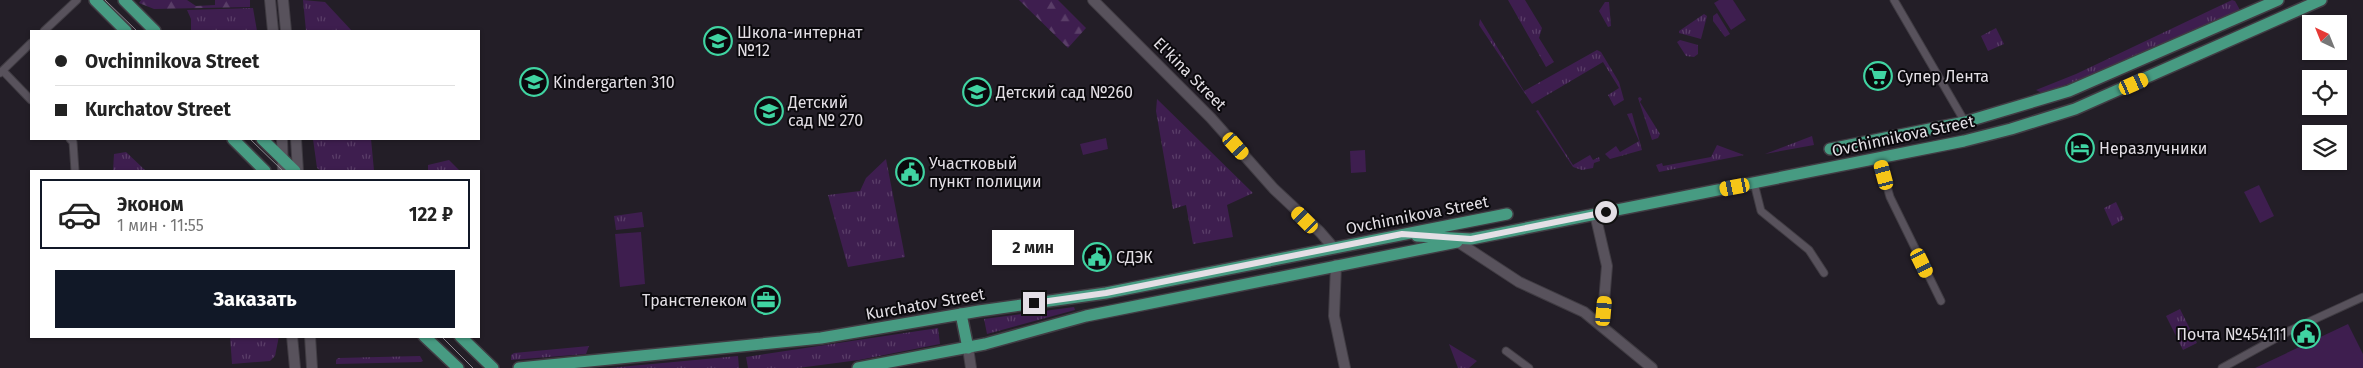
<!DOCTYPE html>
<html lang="ru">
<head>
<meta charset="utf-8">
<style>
  :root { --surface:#fff; --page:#f6f6f6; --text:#222; --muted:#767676; --line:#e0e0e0; --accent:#111827 }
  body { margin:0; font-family:"Fira Sans",sans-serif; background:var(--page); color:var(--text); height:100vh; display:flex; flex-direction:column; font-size:19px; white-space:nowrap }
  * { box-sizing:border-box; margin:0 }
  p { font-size:16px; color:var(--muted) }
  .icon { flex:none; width:28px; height:28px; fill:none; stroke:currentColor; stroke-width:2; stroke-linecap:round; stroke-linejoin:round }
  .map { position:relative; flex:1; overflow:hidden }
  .panel { position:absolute; left:30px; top:170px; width:450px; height:168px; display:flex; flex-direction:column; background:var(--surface); border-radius:0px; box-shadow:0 1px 4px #0004 }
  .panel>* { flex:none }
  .hud { position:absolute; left:30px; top:30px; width:450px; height:110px; border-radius:0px; box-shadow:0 1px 4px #0004; display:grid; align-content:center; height:110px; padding:0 25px; background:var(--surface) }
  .needle { width:32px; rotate:317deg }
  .controls { position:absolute; left:2302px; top:15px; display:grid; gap:10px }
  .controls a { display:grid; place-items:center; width:45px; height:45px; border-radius:0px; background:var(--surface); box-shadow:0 1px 4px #0004; font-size:25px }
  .end { position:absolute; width:22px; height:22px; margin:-11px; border:6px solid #e3dfe5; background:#111; box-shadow:0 0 0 2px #111 }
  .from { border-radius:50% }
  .bubble { position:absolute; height:35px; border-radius:0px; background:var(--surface); box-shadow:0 1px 4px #0004; font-size:16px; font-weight:700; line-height:35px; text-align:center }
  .car { position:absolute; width:15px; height:30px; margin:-15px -8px; border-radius:6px; box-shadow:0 0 4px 1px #0007; background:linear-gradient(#f5c518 24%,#345 0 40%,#f5c518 0 76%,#345 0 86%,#f5c518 0) }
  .hud b { display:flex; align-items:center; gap:18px; height:48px; font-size:19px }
  .hud b+b { border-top:1px solid var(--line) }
  .hud i { width:12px; height:12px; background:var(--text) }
  ul { padding:9px 0 0; list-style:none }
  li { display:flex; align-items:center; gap:15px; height:70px; margin:0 10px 8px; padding:0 15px; border:2px solid transparent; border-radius:0px }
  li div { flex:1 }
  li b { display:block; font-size:19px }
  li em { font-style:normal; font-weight:700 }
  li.active { border-color:var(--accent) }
  li>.icon { width:45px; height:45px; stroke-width:1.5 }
  .primary-button { display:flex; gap:10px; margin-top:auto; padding:10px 25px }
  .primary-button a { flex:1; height:58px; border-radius:0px; background:var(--accent); color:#fff; font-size:20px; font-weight:700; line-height:58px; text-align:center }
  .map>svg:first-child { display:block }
  .grass { fill:url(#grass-tufts) }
  .forest { fill:url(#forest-firs) }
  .garden { fill:#3e1e4f }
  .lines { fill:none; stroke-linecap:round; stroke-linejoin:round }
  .street-casing { stroke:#403c43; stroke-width:9 }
  .secondary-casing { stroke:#403c43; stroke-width:12 }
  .primary-casing { stroke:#403c43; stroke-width:14 }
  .street { stroke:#58525c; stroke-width:7 }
  .secondary { stroke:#58525c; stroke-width:10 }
  .primary { stroke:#479b82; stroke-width:11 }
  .tram { stroke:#908b92; stroke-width:1 }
  .route { stroke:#e3dfe5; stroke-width:6 }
  .labels { text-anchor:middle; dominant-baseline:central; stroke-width:4; stroke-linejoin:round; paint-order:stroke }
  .poi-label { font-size:16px; fill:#e3dfe5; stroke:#0b090d; text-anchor:start }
  .street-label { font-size:16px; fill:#e3dfe5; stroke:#0b090d }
</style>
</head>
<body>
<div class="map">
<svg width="2363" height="368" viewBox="0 0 2363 368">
  <defs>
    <pattern id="grass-tufts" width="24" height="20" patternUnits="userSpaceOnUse" patternTransform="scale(1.25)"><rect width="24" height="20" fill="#3e1e4f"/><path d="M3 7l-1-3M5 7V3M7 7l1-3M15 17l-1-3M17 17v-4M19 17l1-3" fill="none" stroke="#5a3e68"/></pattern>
    <pattern id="forest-firs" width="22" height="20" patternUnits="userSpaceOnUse" patternTransform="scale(1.25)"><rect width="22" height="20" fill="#3e1e4f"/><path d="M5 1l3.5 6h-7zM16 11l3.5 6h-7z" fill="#5a3e68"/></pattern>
  </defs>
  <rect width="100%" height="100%" fill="#231e27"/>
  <!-- grass -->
  <g class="grass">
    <polygon points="303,0 325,2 352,31 306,31"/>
    <polygon points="1508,0 1525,0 1542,28 1539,38 1554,62 1546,67"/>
    <polygon points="2232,0 2235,1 2240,10 2090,76 2042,93 2036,90 2076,74"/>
    <polygon points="1605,2 1609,2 1611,26 1608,27 1599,11"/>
    <polygon points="253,8 257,31 191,31 191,19 187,10"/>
    <polygon points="1717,13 1730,34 1725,37 1713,21 1713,16"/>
    <polygon points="1704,14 1707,16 1701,39 1679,33 1679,31"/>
    <polygon points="1480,19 1524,91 1597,50 1601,52 1619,82 1624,100 1614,106 1608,95 1619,88 1603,62 1532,104 1479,25"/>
    <polygon points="1996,28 2004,44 1988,51 1981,36"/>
    <polygon points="1680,40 1698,45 1698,54 1694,57 1686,56 1677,42"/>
    <polygon points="1640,97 1642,99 1640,102 1660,134 1658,138 1652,140 1638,98"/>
    <polygon points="1157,99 1253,193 1227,205 1233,237 1193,244 1186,205 1173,209 1156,111"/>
    <polygon points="1538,110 1573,165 1590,155 1593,160 1599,157 1600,161 1594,163 1593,168 1582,170 1573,167 1536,111"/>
    <polygon points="1632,113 1642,150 1610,159 1605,154 1616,146 1620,152 1639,141 1627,114"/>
    <polygon points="1812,136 1814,145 1765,154"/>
    <polygon points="313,139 371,139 374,171 321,171 317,168"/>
    <polygon points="1717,145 1744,155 1659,172 1656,165 1662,163 1663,166 1711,157"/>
    <polygon points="126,152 146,171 113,171 114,154"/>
    <polygon points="886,159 905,257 848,267 828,195 860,191 866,178"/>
    <polygon points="449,160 460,171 428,171 428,165"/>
    <polygon points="2116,202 2124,219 2112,226 2104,208"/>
    <polygon points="642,212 644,227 616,230 614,216"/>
    <polygon points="1074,307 1075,310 987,334 984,319"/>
    <polygon points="2180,309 2197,343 2183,350 2166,316"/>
    <polygon points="938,328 940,344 859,360 798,368 748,368 746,357"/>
    <polygon points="230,336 279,336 275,356 270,361 232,364"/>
    <polygon points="1449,344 1477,361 1469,368 1458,368"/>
    <polygon points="589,346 586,354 511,360 511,355 514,353"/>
    <polygon points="420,356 423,361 421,362 336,364 336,360 338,358"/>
    <polygon points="738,356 739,368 609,368"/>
  </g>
  <!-- forest -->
  <g class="forest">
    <polygon points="141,0 187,0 196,6 215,5 215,0 250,0 250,7 154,9 139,3"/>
    <polygon points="1019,0 1058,0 1086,28 1068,48"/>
  </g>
  <!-- garden -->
  <g class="garden">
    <polygon points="1719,0 1733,0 1746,20 1731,30 1714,3"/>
    <polygon points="1106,138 1108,149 1083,155 1080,144"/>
    <polygon points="1365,150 1366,172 1351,173 1350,151"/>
    <polygon points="2259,185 2274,216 2260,223 2244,192"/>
    <polygon points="641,232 645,284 620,287 615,234"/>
    <polygon points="2348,324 2363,354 2363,368 2255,368"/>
  </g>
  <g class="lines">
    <defs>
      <g id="street">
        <polyline points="1894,0 1965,122"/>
        <polyline points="44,31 77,0"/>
        <polyline points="3,71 31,100"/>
        <polyline points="0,73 31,43"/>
        <polyline points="70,139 73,142 75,171"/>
        <polyline points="1879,158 1890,197 1941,301"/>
        <polyline points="1754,183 1761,211 1809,250 1824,273"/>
        <polyline points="1506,351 1529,368"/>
        <polyline points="2222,368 2291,330 2363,297"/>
      </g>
      <g id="secondary">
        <polyline points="270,0 273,31"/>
        <polyline points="283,0 286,31"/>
        <polyline points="1093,0 1211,118 1274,189 1320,232 1333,247"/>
        <polyline points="282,139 283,171"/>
        <polyline points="296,139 298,171"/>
        <polyline points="1595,214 1607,266 1602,326"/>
        <polyline points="1458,242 1519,282 1584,312 1652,368"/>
        <polyline points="1336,265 1334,316 1345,368"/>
        <polyline points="292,336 295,368"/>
        <polyline points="310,336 312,368"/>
        <polyline points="968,348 971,368"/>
      </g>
      <g id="primary">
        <polyline points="95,0 126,31"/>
        <polyline points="124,0 155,31"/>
        <polyline points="233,139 265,171"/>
        <polyline points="262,139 295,171"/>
        <polyline points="1830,149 1965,122 2069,91 2278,0"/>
        <polyline points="1417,236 1471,239 1964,141 2011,129 2075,109 2321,0"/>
        <polyline points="961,314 968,348"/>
        <polyline points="424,336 458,368"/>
        <polyline points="460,336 493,368"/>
        <polyline points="519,368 821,338 979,311 1106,293 1507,214"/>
        <polyline points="858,368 985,344 1086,316 1457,242"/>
      </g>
    </defs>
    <!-- street casing -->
    <use href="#street" class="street-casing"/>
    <!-- secondary casing -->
    <use href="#secondary" class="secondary-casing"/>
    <!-- primary casing -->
    <use href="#primary" class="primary-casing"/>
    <!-- street -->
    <use href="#street" class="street"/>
    <!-- secondary -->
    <use href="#secondary" class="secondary"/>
    <!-- primary -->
    <use href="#primary" class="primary"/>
    <!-- tram -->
    <g class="tram">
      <polyline points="105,0 137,31"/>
      <polyline points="250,139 283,171"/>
      <polyline points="441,336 473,368"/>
    </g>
  </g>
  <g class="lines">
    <!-- route -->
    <polyline class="route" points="1034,303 1106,293 1402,234 1471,239 1606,212"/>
  </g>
  <!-- icons -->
  <defs>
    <symbol id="school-ring" viewBox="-11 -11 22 22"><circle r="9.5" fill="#0b090d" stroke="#40d4a2" stroke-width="1.5"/><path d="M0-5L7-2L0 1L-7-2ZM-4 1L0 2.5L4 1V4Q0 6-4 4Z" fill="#40d4a2"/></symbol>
    <symbol id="supermarket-ring" viewBox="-11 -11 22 22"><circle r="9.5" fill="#0b090d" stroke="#40d4a2" stroke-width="1.5"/><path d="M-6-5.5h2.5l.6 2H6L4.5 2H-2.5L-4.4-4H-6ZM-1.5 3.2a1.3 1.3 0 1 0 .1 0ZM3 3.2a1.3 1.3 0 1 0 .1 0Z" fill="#40d4a2"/></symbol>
    <symbol id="hotel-ring" viewBox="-11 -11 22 22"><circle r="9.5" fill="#0b090d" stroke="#40d4a2" stroke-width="1.5"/><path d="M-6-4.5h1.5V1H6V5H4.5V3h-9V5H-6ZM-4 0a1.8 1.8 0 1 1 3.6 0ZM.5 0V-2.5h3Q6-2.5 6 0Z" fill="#40d4a2"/></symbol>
    <symbol id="civic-ring" viewBox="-11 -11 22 22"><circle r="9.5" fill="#0b090d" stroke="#40d4a2" stroke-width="1.5"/><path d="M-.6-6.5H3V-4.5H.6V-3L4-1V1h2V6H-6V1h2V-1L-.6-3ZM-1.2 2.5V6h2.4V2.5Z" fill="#40d4a2"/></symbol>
    <symbol id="office-ring" viewBox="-11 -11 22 22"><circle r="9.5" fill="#0b090d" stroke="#40d4a2" stroke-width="1.5"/><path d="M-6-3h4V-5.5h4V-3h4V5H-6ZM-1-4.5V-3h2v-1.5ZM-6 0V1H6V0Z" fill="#40d4a2"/></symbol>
  </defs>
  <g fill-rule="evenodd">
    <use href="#school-ring" x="702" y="25" width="32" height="32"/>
    <use href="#supermarket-ring" x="1862" y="60" width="32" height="32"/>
    <use href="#school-ring" x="518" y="66" width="32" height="32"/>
    <use href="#school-ring" x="961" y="76" width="32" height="32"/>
    <use href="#school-ring" x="753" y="95" width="32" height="32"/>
    <use href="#hotel-ring" x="2064" y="132" width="32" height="32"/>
    <use href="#civic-ring" x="894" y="156" width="32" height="32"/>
    <use href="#civic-ring" x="1081" y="241" width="32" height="32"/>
    <use href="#office-ring" x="750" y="284" width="32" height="32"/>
    <use href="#civic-ring" x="2290" y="318" width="32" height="32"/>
  </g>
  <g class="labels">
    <!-- poi labels -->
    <g class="poi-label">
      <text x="737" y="32">Школа-интернат<tspan x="737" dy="18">№12</tspan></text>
      <text x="1897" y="76">Супер Лента</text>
      <text x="553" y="82">Kindergarten 310</text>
      <text x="996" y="92">Детский сад №260</text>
      <text x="788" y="102">Детский<tspan x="788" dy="18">сад № 270</tspan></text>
      <text x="2099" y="148">Неразлучники</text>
      <text x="929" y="163">Участковый<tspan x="929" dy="18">пункт полиции</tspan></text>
      <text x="1116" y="257">СДЭК</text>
      <text x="747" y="300" text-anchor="end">Транстелеком</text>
      <text x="2287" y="334" text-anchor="end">Почта №454111</text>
    </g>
    <!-- street labels -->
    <g class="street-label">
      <text transform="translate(1190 74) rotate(45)">El'kina Street</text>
      <text transform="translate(1903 136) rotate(-12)">Ovchinnikova Street</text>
      <text transform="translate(1417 215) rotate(-11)">Ovchinnikova Street</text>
      <text transform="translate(925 304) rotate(-10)">Kurchatov Street</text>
    </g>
  </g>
</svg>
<div class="controls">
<a><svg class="needle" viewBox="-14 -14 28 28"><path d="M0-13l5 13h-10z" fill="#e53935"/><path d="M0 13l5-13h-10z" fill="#767676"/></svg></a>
<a><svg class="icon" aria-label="locate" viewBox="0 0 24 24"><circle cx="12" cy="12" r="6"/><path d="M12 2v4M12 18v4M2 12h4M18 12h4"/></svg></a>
<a><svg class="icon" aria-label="layers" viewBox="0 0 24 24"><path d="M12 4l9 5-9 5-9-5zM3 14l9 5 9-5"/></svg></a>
</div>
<i class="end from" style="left:1606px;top:212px"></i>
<i class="end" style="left:1034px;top:303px"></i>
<div class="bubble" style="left:992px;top:230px;width:82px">2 мин</div>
<i class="car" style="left:2134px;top:84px;rotate:66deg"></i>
<i class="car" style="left:1236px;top:146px;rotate:138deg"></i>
<i class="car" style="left:1884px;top:175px;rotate:345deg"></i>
<i class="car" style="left:1735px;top:187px;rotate:259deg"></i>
<i class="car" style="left:1305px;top:220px;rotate:315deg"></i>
<i class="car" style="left:1922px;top:263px;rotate:154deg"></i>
<i class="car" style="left:1604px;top:311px;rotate:5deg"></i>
<div class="hud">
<b><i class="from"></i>Ovchinnikova Street</b>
<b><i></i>Kurchatov Street</b>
</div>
<section class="panel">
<ul>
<li class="active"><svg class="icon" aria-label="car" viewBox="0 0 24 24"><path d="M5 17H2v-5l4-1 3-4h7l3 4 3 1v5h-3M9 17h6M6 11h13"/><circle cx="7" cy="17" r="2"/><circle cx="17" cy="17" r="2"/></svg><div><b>Эконом</b><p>1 мин · 11:55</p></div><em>122 ₽</em></li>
</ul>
<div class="primary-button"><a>Заказать</a></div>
</section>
</div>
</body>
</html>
